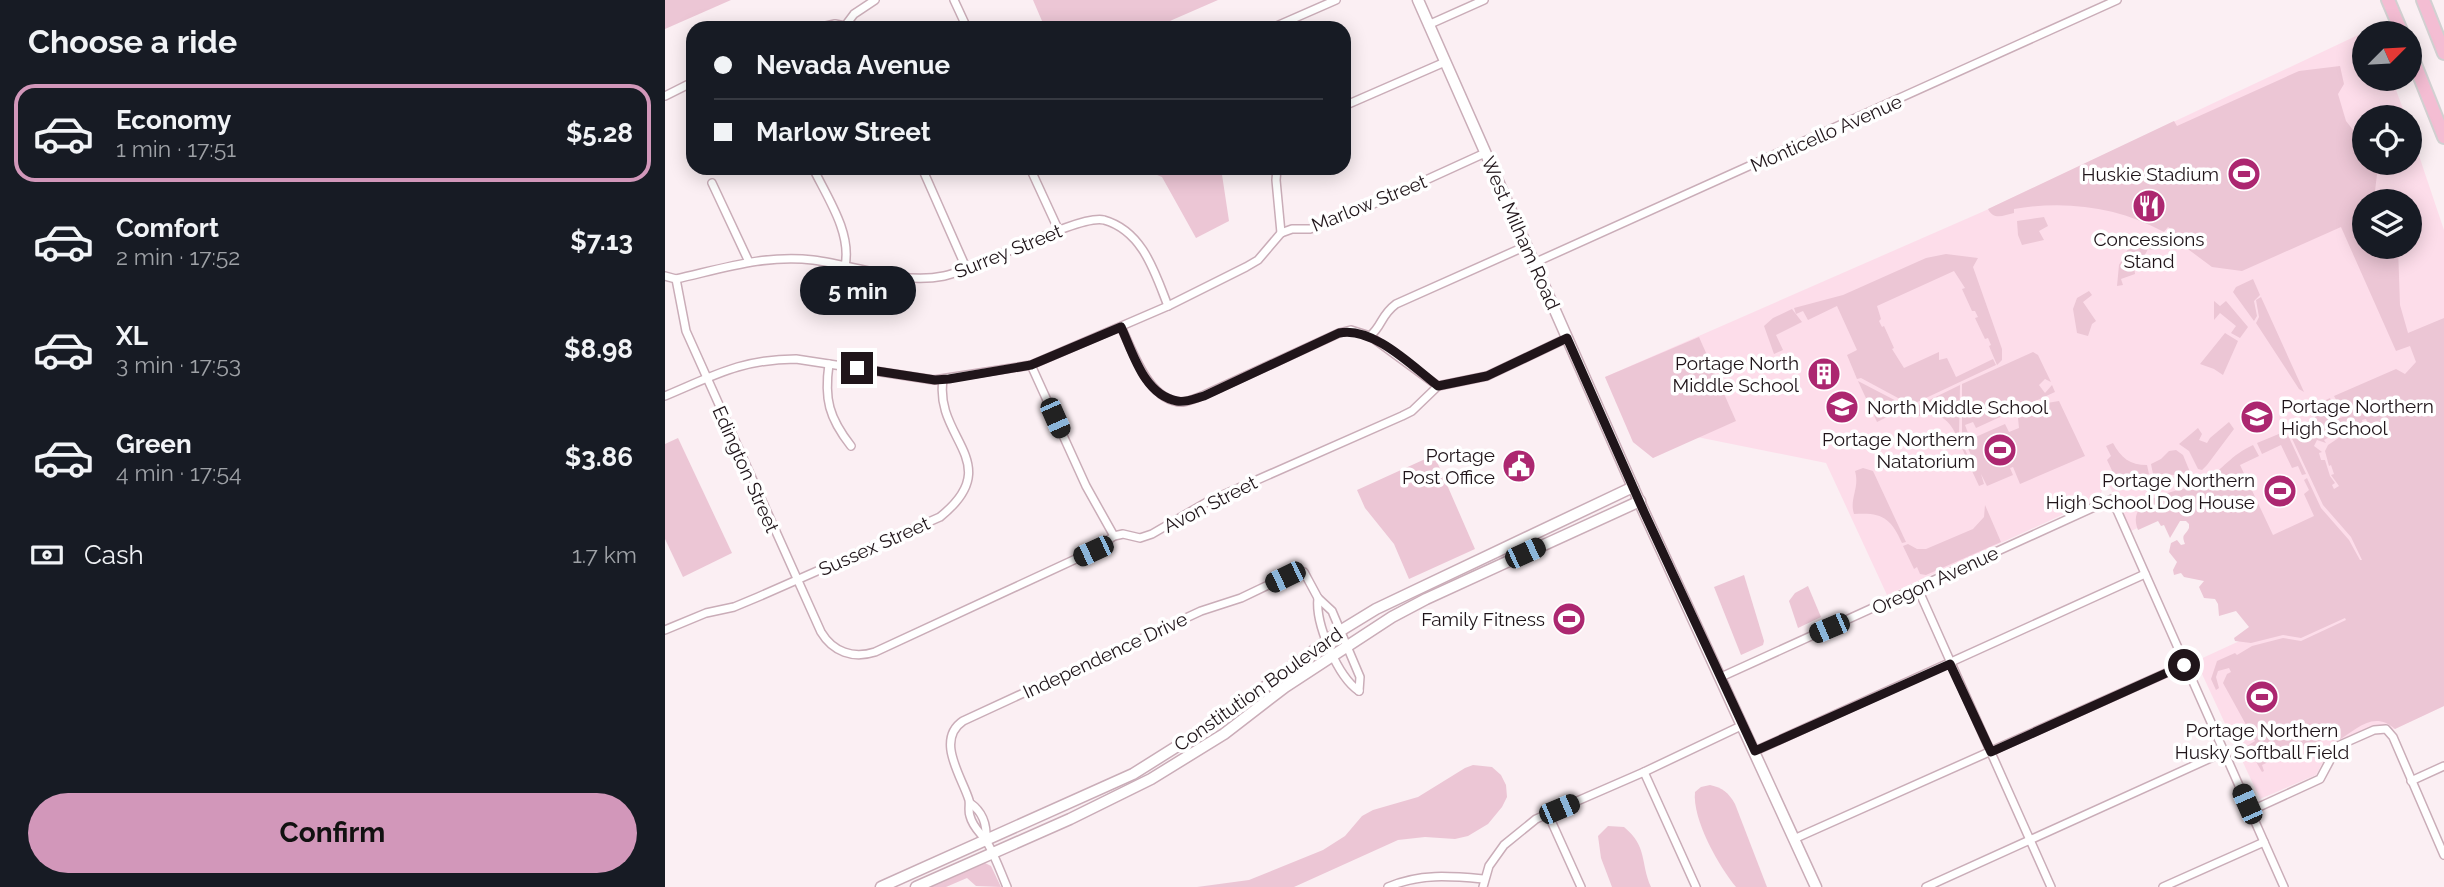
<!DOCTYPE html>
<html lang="en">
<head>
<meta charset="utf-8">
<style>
  :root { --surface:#171b24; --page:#20242c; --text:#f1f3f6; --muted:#9ea1a6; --line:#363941; --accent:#d297ba }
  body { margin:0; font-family:Raleway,sans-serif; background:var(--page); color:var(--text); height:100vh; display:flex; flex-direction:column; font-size:26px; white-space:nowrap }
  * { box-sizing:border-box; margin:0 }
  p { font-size:23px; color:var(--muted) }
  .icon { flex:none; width:38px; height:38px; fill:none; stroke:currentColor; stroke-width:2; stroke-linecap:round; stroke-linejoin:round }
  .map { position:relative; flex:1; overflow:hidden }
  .panel { display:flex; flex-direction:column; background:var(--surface); width:665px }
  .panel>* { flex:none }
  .guide { position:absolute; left:21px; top:21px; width:665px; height:154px; border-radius:21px; box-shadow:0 4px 18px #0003; display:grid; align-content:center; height:154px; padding:0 28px; background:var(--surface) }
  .needle { width:46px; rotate:66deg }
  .buttons { position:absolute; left:1687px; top:21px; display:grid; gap:14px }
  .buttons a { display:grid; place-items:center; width:70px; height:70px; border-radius:50%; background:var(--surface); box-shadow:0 4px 18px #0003; font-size:35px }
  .end { position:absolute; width:32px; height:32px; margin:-16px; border:9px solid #20151a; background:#fff; box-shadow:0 0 0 4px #fff }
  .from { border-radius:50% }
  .bubble { position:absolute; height:49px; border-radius:24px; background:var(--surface); box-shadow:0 4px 18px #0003; font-size:23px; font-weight:700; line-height:49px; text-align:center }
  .car { position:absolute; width:21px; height:42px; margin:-21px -10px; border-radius:9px; box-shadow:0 0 5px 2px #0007; background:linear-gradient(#222 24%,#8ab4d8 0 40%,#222 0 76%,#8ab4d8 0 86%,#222 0) }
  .guide b { display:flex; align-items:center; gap:24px; height:66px; font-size:26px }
  .guide b+b { border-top:2px solid var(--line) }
  .guide i { width:18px; height:18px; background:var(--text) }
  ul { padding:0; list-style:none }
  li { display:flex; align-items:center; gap:21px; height:98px; margin:0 14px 10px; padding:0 14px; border:4px solid transparent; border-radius:21px }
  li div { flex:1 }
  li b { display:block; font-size:26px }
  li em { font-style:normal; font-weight:700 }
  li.on { border-color:var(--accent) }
  li>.icon { width:63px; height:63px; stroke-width:1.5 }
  h2 { padding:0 28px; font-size:32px; line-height:84px }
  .pay { display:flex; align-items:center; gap:18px; height:77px; padding:0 28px; font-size:26px }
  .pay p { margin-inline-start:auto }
  .cta { display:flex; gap:14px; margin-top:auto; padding:14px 28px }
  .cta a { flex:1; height:80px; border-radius:42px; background:var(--accent); color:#111; font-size:28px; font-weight:700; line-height:80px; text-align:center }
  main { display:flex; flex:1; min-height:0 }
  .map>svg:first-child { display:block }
  .built { fill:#fdddea; fill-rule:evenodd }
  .green { fill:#ecc6d5; fill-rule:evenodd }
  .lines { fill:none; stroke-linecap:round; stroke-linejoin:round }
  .street-casing { stroke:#caadb8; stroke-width:10 }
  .secondary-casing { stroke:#caadb8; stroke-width:13 }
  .highway-casing { stroke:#d2d0d1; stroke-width:16 }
  .street { stroke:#fff; stroke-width:7 }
  .secondary { stroke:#fff; stroke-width:10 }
  .highway { stroke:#f4bdd3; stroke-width:12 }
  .route { stroke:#20151a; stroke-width:9 }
  .labels { text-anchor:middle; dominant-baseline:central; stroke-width:7; stroke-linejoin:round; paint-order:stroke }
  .street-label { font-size:19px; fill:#20151a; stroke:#fff }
  .poi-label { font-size:19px; fill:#20151a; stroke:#fff; text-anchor:end }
</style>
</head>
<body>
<main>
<section class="panel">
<h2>Choose a ride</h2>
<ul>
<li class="on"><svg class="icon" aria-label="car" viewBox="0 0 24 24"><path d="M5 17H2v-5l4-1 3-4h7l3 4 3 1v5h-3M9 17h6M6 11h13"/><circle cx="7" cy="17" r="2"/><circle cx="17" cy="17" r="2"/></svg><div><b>Economy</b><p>1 min · 17:51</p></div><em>$5.28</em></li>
<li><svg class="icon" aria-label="car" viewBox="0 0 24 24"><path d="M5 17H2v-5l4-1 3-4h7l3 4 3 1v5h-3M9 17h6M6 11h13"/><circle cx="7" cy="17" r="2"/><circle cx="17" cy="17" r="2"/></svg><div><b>Comfort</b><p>2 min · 17:52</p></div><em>$7.13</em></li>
<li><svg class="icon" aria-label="car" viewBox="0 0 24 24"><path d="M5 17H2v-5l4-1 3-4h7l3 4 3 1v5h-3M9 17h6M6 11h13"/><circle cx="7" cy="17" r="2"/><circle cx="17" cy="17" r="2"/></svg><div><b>XL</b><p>3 min · 17:53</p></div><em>$8.98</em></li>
<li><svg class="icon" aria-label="car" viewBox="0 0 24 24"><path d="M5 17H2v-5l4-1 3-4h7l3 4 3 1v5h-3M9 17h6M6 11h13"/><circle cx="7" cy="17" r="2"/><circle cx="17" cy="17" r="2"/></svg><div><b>Green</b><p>4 min · 17:54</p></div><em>$3.86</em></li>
</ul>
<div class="pay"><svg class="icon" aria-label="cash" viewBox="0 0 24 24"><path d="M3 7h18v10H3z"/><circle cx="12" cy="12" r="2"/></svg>Cash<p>1.7 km</p></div>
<div class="cta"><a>Confirm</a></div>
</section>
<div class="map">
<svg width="1779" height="887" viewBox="0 0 1779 887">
  <rect width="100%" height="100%" fill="#fbeff3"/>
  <!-- built -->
  <path class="built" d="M1708,28L1710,33H1699V79H1727L1741,117H1699V163H1745V129L1779,230V706L1727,730L1720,726L1711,725L1679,739L1664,751L1651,775L1595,799L1531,661L1618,621L1558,489L1466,531L1444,485L1438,488L1434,498L1222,595L1161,463L1032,437L988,458L968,442L940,377L1317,212ZM1699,201H1745V247H1699Z"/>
  <!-- green -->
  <g class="green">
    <polygon points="0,0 66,0 0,29"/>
    <polygon points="368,0 553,0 498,24 499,28 380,28"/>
    <path d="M1675,66L1679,84L1673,94L1681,121L1699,144V163H1710L1713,166L1710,191L1716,201H1699V247H1733L1735,305L1743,333L1779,318V706L1730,729C1708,709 1690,731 1672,741L1659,739L1644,747L1642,744L1597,765L1599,771L1597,772L1582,746L1590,741L1558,683L1562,674L1566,672L1564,668L1553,671L1551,677L1554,688L1551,690L1546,679L1552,661L1570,653L1572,655L1587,646L1618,638L1636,641L1681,620L1680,618L1636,638L1618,635L1586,643L1570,641L1569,638L1584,627L1571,611L1554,616L1553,604L1550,599L1539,598L1534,587L1539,581L1519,577L1516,573L1509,575L1508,570L1512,562L1504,552L1506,543L1512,540L1516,545L1520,544C1516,534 1520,536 1524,528V524L1521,521H1515L1505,538L1499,525L1496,526L1493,521L1473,530C1458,493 1523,492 1540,481C1558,469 1566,455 1588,445L1594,456L1575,465L1608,535L1649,516L1639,494L1644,490L1639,480L1642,478L1656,508L1684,540L1695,560H1697L1686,537L1658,505L1623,430L1650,418L1649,406L1665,398L1672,419L1680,416L1669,396L1731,369L1740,374L1751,362L1745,346L1731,351L1676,227L1577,271L1547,267L1504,235L1507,230L1503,227L1499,232C1453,207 1401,200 1349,209V213C1339,215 1329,221 1323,209L1509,121L1512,126L1634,71ZM1689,419L1692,425L1698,424L1697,420L1701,419L1703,424L1692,427L1689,421L1683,423L1687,435L1677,439L1675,437L1663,445L1660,451L1664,466L1666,465L1669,474L1666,475L1674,486L1669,489L1667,485L1670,483L1665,476L1660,460H1656L1654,453L1657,452L1649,446L1652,440L1661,443L1659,440L1666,436L1668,439L1670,437L1674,426Z"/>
    <polygon points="475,168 556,168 564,221 531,238 497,177"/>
    <polygon points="1379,217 1383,226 1374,231 1379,240 1357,245 1353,235 1352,221"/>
    <polygon points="1484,238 1489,242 1489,250 1483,249 1476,262 1481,265 1469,266 1470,274 1456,279 1458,285 1452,286 1454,265 1467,242 1471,241 1480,245"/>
    <polygon points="1281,254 1313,258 1308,267 1337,349 1337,360 1332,365 1324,346 1326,345 1323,338 1320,339 1310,318 1313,317 1310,311 1307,311 1297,289 1300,288 1289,271 1212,306 1216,319 1214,321 1217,327 1219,326 1229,348 1227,349 1239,368 1274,352 1274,360 1282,358 1291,377 1328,359 1331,365 1246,405 1196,378 1192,379 1182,355 1192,350 1172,306 1143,320 1138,311 1131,314 1129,308 1178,295 1261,258"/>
    <polygon points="1588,279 1595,295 1589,301 1592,316 1589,321 1568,292 1571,287"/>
    <polygon points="1424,291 1427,295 1418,302 1431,321 1427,324 1423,336 1412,333 1408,309 1412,298"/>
    <polygon points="1596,297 1635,383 1639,392 1634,389 1591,323 1594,317 1591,300"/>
    <polygon points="1549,301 1555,306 1561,301 1583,327 1575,338 1566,333 1571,326 1555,313 1549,320"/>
    <polygon points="1127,309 1137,322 1111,335 1118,350 1109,354 1099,326 1108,318"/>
    <polygon points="1560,333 1573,341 1558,375 1549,369 1535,364"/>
    <polygon points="1034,337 1071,421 988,458 968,442 940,377"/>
    <polygon points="1368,352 1373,355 1386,382 1380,379 1374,385 1380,393 1387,385 1390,392 1311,428 1308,422 1300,425 1303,433 1299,436 1301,439 1306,439 1340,424 1344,432 1354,428 1353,418 1382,403 1394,401 1420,456 1355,484 1348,467 1345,468 1348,475 1322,486 1316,474 1319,484 1314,486 1301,458 1306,455 1297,435 1297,384"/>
    <polygon points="1193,381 1241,406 1242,407 1212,422"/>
    <path d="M1295,385L1294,435L1302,454L1300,455C1290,431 1282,406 1251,417L1248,408Z"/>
    <polygon points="1564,422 1569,429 1542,465 1537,470 1533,469 1524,451 1514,444 1533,428 1537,434 1534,440 1542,443 1545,438"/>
    <polygon points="1621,431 1641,474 1637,475 1633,466 1627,468 1616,445 1597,454 1592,443"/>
    <polygon points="13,438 67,553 18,577 0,539 0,444"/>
    <path d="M1448,443C1456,458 1465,465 1482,465L1484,474L1472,476L1455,482L1452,481L1442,460L1446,456L1441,446Z"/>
    <polygon points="1511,450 1518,455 1525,472 1512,475 1488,474 1486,464 1496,459 1504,451"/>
    <polygon points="769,455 810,549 744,579 729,544 700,508 692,490"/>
    <path d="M1198,468L1208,471L1241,542L1237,543C1226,518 1217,512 1189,514C1184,499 1195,488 1190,471Z"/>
    <polygon points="1320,505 1336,542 1261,575 1255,574 1252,567 1249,569 1238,546 1243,544 1252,549 1261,549 1308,529 1319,517"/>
    <polygon points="1079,575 1099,641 1098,645 1076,655 1049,587"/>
    <polygon points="1143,586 1156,617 1133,628 1124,601 1130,593"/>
    <polygon points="808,765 827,767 836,775 841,785 842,797 837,807 823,824 803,836 790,839 760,837 733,840 629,887 532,887 584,880 658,850 680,836 697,816 708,810 753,797 800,768"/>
    <path d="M1045,785C1058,788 1063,792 1070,804L1102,887H1071C1054,867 1027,819 1030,792L1036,787Z"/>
    <path d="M943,826L959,827C983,847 975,862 986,887H947L936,858L933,836Z"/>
    <polygon points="318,862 326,866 336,887 311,886 302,878 281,887 258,887"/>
  </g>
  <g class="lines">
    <defs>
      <g id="street">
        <polyline points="289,0 302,28"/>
        <polyline points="763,25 819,0"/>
        <polyline points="152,28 170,24 180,26 189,14 210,0"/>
        <polyline points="607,28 671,0"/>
        <polyline points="0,96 28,82"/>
        <polyline points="679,106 780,62"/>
        <path d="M148,168C162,197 187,233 180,266"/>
        <polyline points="257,168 302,270"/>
        <polyline points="365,168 394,231"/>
        <polyline points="612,168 611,180 616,233"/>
        <polyline points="47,183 84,262"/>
        <polyline points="869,263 1452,0"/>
        <path d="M0,276L11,279L21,331L156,632C168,652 188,659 210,652L428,551L449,536L458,534L475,538L487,534L542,502L737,416L747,411L773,386L822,376L902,338"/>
        <path d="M11,279C56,269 101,254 148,260C191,265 235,285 279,276C316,268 413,214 439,220C478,231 490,273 503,306"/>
        <path d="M456,327C468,351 484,403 518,402C525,401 532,398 539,395L674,333L686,330L705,336C718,325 715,316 731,304L861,246"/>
        <polyline points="705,336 773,386"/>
        <path d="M164,364C159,399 164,418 186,446"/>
        <polyline points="366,365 421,486 449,536"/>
        <path d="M0,396C48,376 77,359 131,359L269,380L366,365L503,306L581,267L593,260L616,233L627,229H645L682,216L820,153"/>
        <polyline points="1253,589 1386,887"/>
        <path d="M653,598C650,624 673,677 694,691"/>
        <path d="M0,630L41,613L69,607L93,597L275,517C342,463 269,439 278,380"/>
        <polyline points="1056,677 1447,499 1619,887"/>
        <polyline points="1090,751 1480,574"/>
        <polyline points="979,772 1031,887"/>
        <polyline points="1746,781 1779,766"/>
        <path d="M305,803C318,812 322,824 321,840"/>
        <polyline points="1585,811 1655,779 1671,749 1675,745 1709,730 1721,729 1728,737 1779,855"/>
        <polyline points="883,814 916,887"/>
        <polyline points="1129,839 1519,665"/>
        <path d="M342,887C336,873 330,856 322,842C316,833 308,828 305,816C303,811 305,805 304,800C297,777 270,740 298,721L536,611L576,598L620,577L639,572L653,598L667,611L695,677L694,691"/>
        <path d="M723,887C755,873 786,876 819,879"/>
        <polyline points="818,887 824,866 839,845 871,819 979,772 1078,725"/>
        <polyline points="1261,887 1559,752"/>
        <polyline points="1498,887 1599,842"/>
      </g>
      <g id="secondary">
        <polyline points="753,0 979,512 1151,887"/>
        <polyline points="216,887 468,774 565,713 675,631 711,609 968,487"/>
        <polyline points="251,887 405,819 486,779 559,734 620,687 727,617 761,599 975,501"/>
      </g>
      <g id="highway">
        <polyline points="1723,0 1737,33"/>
        <polyline points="1758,0 1779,53"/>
        <polyline points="1745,52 1779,137"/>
      </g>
    </defs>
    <!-- street casing -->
    <use href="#street" class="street-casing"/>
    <!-- secondary casing -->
    <use href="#secondary" class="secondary-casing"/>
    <!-- highway casing -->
    <use href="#highway" class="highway-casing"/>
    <!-- street -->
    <use href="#street" class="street"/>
    <!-- secondary -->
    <use href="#secondary" class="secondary"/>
    <!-- highway -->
    <use href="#highway" class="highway"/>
  </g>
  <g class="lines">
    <!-- route -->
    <path class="route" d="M192,368L270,380L284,379L366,365L456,327C468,353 479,395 512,401C521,403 531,398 539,396L674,333C708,326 747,366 773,386L822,376L902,338L979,512L1090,751L1285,664L1326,752L1519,665"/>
  </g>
  <!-- icons -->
  <defs>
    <symbol id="stadium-disc" viewBox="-11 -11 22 22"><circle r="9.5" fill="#ac2770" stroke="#fff"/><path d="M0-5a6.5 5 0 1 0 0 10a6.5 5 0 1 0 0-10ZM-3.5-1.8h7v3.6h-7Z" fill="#fff"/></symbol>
    <symbol id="restaurant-disc" viewBox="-11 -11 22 22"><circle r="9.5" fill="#ac2770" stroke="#fff"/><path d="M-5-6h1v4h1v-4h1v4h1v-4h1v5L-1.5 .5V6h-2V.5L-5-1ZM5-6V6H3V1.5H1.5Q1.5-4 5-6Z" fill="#fff"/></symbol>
    <symbol id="building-disc" viewBox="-11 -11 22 22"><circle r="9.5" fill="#ac2770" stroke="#fff"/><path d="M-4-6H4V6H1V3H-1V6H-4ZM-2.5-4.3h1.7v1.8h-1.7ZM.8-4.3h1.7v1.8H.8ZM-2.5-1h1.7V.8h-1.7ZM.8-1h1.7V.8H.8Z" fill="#fff"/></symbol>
    <symbol id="school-disc" viewBox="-11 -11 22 22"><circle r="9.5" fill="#ac2770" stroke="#fff"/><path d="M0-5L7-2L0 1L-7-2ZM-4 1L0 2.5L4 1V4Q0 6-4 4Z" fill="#fff"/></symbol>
    <symbol id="civic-disc" viewBox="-11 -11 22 22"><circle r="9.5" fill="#ac2770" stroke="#fff"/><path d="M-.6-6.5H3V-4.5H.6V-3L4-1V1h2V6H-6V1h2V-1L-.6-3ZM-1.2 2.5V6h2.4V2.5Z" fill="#fff"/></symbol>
  </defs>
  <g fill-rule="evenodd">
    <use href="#stadium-disc" x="1560" y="155" width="38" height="38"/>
    <use href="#restaurant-disc" x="1465" y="187" width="38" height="38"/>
    <use href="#building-disc" x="1140" y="355" width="38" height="38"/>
    <use href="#school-disc" x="1158" y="388" width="38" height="38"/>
    <use href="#school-disc" x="1573" y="398" width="38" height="38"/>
    <use href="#stadium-disc" x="1316" y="431" width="38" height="38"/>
    <use href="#civic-disc" x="835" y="447" width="38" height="38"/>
    <use href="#stadium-disc" x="1596" y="472" width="38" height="38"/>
    <use href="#stadium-disc" x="885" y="600" width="38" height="38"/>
    <use href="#stadium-disc" x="1578" y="678" width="38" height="38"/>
  </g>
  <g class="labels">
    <!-- street labels -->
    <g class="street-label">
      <text transform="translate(1161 133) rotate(-24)">Monticello Avenue</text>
      <text transform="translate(704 203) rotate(-22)">Marlow Street</text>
      <text transform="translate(856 233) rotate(66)">West Milham Road</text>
      <text transform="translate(343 251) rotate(-22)">Surrey Street</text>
      <text transform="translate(81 469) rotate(66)">Edington Street</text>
      <text transform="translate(545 504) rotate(-27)">Avon Street</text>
      <text transform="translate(209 546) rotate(-24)">Sussex Street</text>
      <text transform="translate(1270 580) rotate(-25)">Oregon Avenue</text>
      <text transform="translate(440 655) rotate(-25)">Independence Drive</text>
      <text transform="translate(593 689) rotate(-35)">Constitution Boulevard</text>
    </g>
    <!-- poi labels -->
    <g class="poi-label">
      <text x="1554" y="174">Huskie Stadium</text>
      <text x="1484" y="239" text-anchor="middle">Concessions<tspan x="1484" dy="22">Stand</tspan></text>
      <text x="1134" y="363">Portage North<tspan x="1134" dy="22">Middle School</tspan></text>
      <text x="1616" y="406" text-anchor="start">Portage Northern<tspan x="1616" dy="22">High School</tspan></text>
      <text x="1202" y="407" text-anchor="start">North Middle School</text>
      <text x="1310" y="439">Portage Northern<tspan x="1310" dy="22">Natatorium</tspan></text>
      <text x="830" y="455">Portage<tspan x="830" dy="22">Post Office</tspan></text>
      <text x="1590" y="480">Portage Northern<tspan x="1590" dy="22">High School Dog House</tspan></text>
      <text x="880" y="619">Family Fitness</text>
      <text x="1597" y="730" text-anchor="middle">Portage Northern<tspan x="1597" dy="22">Husky Softball Field</tspan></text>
    </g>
  </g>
</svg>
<div class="buttons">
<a><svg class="needle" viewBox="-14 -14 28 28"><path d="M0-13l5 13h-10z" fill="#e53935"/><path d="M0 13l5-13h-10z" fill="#9ea1a6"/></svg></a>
<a><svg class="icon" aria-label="locate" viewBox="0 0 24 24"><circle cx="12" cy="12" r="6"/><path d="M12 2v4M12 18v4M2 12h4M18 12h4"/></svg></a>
<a><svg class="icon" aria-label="layers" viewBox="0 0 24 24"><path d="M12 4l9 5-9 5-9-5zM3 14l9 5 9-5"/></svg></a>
</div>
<i class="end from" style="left:1519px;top:665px"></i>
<i class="end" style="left:192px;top:368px"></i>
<div class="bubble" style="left:135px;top:266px;width:116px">5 min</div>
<i class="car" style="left:390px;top:418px;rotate:156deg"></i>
<i class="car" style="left:428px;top:551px;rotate:245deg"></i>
<i class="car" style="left:860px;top:553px;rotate:65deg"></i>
<i class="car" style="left:620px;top:577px;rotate:244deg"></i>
<i class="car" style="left:1164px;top:628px;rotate:247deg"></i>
<i class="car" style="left:1582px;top:804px;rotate:336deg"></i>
<i class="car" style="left:894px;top:809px;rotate:67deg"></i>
<div class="guide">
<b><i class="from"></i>Nevada Avenue</b>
<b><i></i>Marlow Street</b>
</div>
</div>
</main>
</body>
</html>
